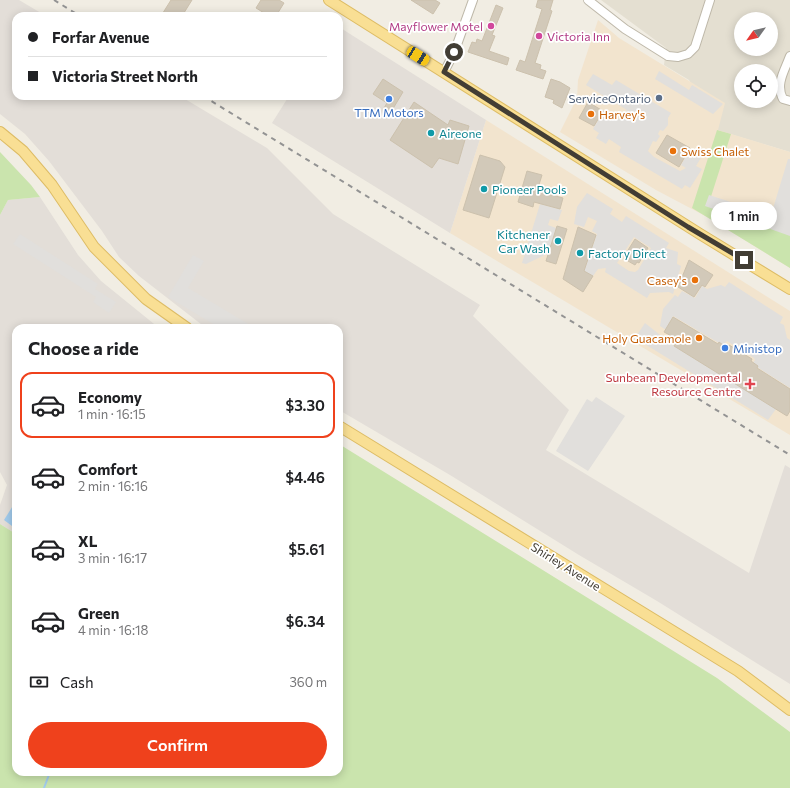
<!DOCTYPE html>
<html lang="en">
<head>
<meta charset="utf-8">
<style>
  :root { --surface:#fff; --page:#f6f6f6; --text:#202124; --muted:#757577; --line:#e0e0e0; --accent:#ef411c }
  body { margin:0; font-family:Commissioner,sans-serif; background:var(--page); color:var(--text); height:100vh; display:flex; flex-direction:column; font-size:15px; white-space:nowrap }
  * { box-sizing:border-box; margin:0 }
  p { font-size:13px; color:var(--muted) }
  .icon { flex:none; width:22px; height:22px; fill:none; stroke:currentColor; stroke-width:2; stroke-linecap:round; stroke-linejoin:round }
  .map { position:relative; flex:1; overflow:hidden }
  .sheet { position:absolute; left:12px; top:324px; width:331px; height:452px; display:flex; flex-direction:column; background:var(--surface); border-radius:12px; box-shadow:0 2px 10px #0003 }
  .sheet>* { flex:none }
  .hud { position:absolute; left:12px; top:12px; width:331px; height:88px; border-radius:12px; box-shadow:0 2px 10px #0003; display:grid; align-content:center; height:88px; padding:0 16px; background:var(--surface) }
  .needle { width:26px; rotate:236deg }
  .controls { position:absolute; left:734px; top:12px; display:grid; gap:8px }
  .controls a { display:grid; place-items:center; width:44px; height:44px; border-radius:50%; background:var(--surface); box-shadow:0 2px 10px #0003; font-size:20px }
  .end { position:absolute; width:18px; height:18px; margin:-9px; border:5px solid #423d34; background:#fff; box-shadow:0 0 0 2px #fff }
  .from { border-radius:50% }
  .bubble { position:absolute; height:28px; border-radius:14px; background:var(--surface); box-shadow:0 2px 10px #0003; font-size:13px; font-weight:600; line-height:28px; text-align:center }
  .car { position:absolute; width:12px; height:24px; margin:-12px -6px; border-radius:5px; box-shadow:0 0 3px 1px #0007; background:linear-gradient(#f5c518 24%,#345 0 40%,#f5c518 0 76%,#345 0 86%,#f5c518 0) }
  .hud b { display:flex; align-items:center; gap:14px; height:38px; font-size:15px }
  .hud b+b { border-top:1px solid var(--line) }
  .hud i { width:10px; height:10px; background:var(--text) }
  ul { padding:0; list-style:none }
  li { display:flex; align-items:center; gap:12px; height:66px; margin:0 8px 6px; padding:0 8px; border:2px solid transparent; border-radius:12px }
  li div { flex:1 }
  li b { display:block; font-size:15px }
  li em { font-style:normal; font-weight:600 }
  li.selected { border-color:var(--accent) }
  li>.icon { width:36px; height:36px; stroke-width:1.5 }
  h2 { padding:0 16px; font-size:18px; line-height:48px }
  .pay { display:flex; align-items:center; gap:10px; height:44px; padding:0 16px; font-size:15px }
  .pay p { margin-inline-start:auto }
  .cta { display:flex; gap:8px; margin-top:auto; padding:8px 16px }
  .cta a { flex:1; height:46px; border-radius:24px; background:var(--accent); color:#fff; font-size:16px; font-weight:600; line-height:46px; text-align:center }
  .map>svg:first-child { display:block }
  .residential { fill:#e4dfd1; fill-rule:evenodd }
  .commercial { fill:#f2e4ce }
  .industrial { fill:#e3ded8 }
  .green { fill:#cae4ad }
  .parking { fill:#e1dfdc; fill-rule:evenodd }
  .water { fill:#a1cbec }
  .lines { fill:none; stroke-linecap:round; stroke-linejoin:round }
  .stream { stroke:#a1cbec; stroke-width:2 }
  .building { fill:#d2c9b9; stroke:#ccc1ad }
  .minor-casing { stroke:#beb8a9; stroke-width:10 }
  .major-casing { stroke:#ddbc65; stroke-width:12 }
  .minor { stroke:#fff; stroke-width:8 }
  .major { stroke:#f9df94; stroke-width:10 }
  .rail { stroke:#939393; stroke-width:2; stroke-dasharray:5 5; stroke-linecap:butt }
  .route { stroke:#423d34; stroke-width:5 }
  .hotel-dot { fill:#d1479c; stroke:#fff; stroke-width:1.5 }
  .service-dot { fill:#5c6f8a; stroke:#fff; stroke-width:1.5 }
  .shop-dot { fill:#3f7fe0; stroke:#fff; stroke-width:1.5 }
  .food-dot { fill:#e8710a; stroke:#fff; stroke-width:1.5 }
  .culture-dot { fill:#0f9aa8; stroke:#fff; stroke-width:1.5 }
  .health-dot { fill:#e0444e; stroke:#fff; stroke-width:1.5 }
  .labels { text-anchor:middle; dominant-baseline:central; stroke-width:3.5; stroke-linejoin:round; paint-order:stroke }
  .hotel-label { font-size:12px; fill:#b23c85; stroke:#fff; text-anchor:end }
  .service-label { font-size:12px; fill:#4e5e75; stroke:#fff; text-anchor:end }
  .shop-label { font-size:12px; fill:#366cbe; stroke:#fff }
  .food-label { font-size:12px; fill:#c56008; stroke:#fff; text-anchor:start }
  .culture-label { font-size:12px; fill:#0d838f; stroke:#fff; text-anchor:start }
  .health-label { font-size:12px; fill:#be3a42; stroke:#fff; text-anchor:end }
  .street-label { font-size:12px; fill:#423d34; stroke:#fff }
</style>
</head>
<body>
<div class="map">
<svg width="790" height="788" viewBox="0 0 790 788">
  <rect width="100%" height="100%" fill="#f1ede3"/>
  <!-- residential -->
  <path class="residential" d="M601,0H790V152L717,130L689,80L664,65L666,48ZM741,19H771V49H741ZM741,71H771V101H741Z"/>
  <!-- commercial -->
  <g class="commercial">
    <polygon points="598,20 619,38 725,103 718,130 790,152 790,268 709,218 656,190 560,132 577,98 578,80"/>
    <polygon points="486,120 790,311 790,435 450,233"/>
  </g>
  <!-- industrial -->
  <g class="industrial">
    <polygon points="0,0 19,0 46,16 16,16 16,96 180,96 267,148 333,214 480,305 473,316 569,410 546,450 749,573 785,465 790,468 790,684 657,601 579,555 450,475 339,410 339,328 206,328 139,276 119,257 102,231 49,161 25,134 0,114"/>
    <polygon points="339,27 486,120 450,233 272,123 289,96 339,96"/>
    <polygon points="40,197 78,255 101,281 159,328 16,328 16,534 0,524 0,505 7,485 0,472 0,215 8,200"/>
  </g>
  <!-- green -->
  <g class="green">
    <polygon points="717,130 731,134 708,206 790,233 790,268 692,208"/>
    <polygon points="0,152 31,185 40,197 8,200 0,215"/>
    <polygon points="339,444 717,678 790,732 790,788 0,788 0,524 16,534 16,772 339,772"/>
  </g>
  <!-- parking -->
  <g class="parking">
    <polygon points="659,71 689,90 692,85 723,104 713,114 655,79"/>
    <polygon points="593,74 612,85 616,80 671,113 668,118 668,125 663,131 660,130 658,134 660,136 656,142 653,141 648,151 654,157 680,171 686,168 681,165 690,149 702,156 696,166 702,169 690,188 685,185 682,189 619,152 621,147 609,139 606,144 596,138 599,133 593,129 604,110 621,120 627,110 586,85"/>
    <polygon points="788,159 790,159 790,236 705,206 709,195 771,215"/>
    <path d="M587,193L613,209L610,214L622,222L626,216L669,243L666,248L678,252L677,264L681,266L673,294L669,292L650,293L647,298L605,272L606,268L598,269L593,276L584,271L597,234L592,231L597,221L588,217L584,227L574,224L577,207ZM634,237L651,248L638,270L635,272L629,271L617,263Z"/>
    <polygon points="540,204 562,210 558,221 550,219 548,225 556,228 549,253 526,264 522,263"/>
    <polygon points="20,234 98,284 95,289 116,302 109,313 93,302 96,297 13,244"/>
    <polygon points="193,255 204,261 188,288 255,328 220,328 168,297"/>
    <polygon points="729,282 783,317 780,323 784,325 787,338 790,340 790,388 757,367 753,363 755,360 754,358 727,341 723,345 719,343 673,316 666,330 660,326 663,309 675,295 678,297 682,291 695,298 702,286 707,289 721,285 725,287"/>
    <polygon points="645,323 674,346 776,409 768,420 635,338"/>
    <polygon points="596,397 625,416 588,471 556,451 587,399 592,402"/>
  </g>
  <!-- water -->
  <polygon class="water" points="14,504 16,506 16,529 4,520"/>
  <g class="lines">
    <!-- stream -->
    <polyline class="stream" points="44,788 50,772"/>
  </g>
  <!-- building -->
  <g class="building">
    <polygon points="171,0 192,0 182,16 161,16"/>
    <polygon points="261,0 279,0 284,3 276,16 269,16 256,8"/>
    <polygon points="411,0 435,0 440,3 433,14"/>
    <polygon points="538,0 553,0 550,10 552,11 535,63 541,65 540,69 546,71 543,79 516,70 520,60 525,62 542,9 536,7"/>
    <polygon points="496,5 503,8 492,35 495,36 489,51 509,58 507,65 468,52 472,42 476,43 477,39 482,41"/>
    <polygon points="383,79 403,92 391,112 384,108 387,103 373,94"/>
    <polygon points="551,79 560,82 570,88 562,108 553,103 554,100 545,97"/>
    <polygon points="414,102 448,125 450,120 469,126 458,164 439,158 432,168 390,140"/>
    <polygon points="588,102 603,111 594,126 579,118"/>
    <polygon points="667,135 690,148 679,167 656,153"/>
    <polygon points="480,155 500,161 505,167 489,218 463,210"/>
    <polygon points="527,171 542,175 537,191 563,198 560,209 534,202 533,207 518,202"/>
    <polygon points="557,226 567,229 556,264 546,261"/>
    <polygon points="578,227 596,235 584,271 593,276 583,292 563,279"/>
    <polygon points="635,239 648,248 639,263 637,262 635,265 628,261 630,258 625,255"/>
    <polygon points="689,260 713,275 705,287 702,285 694,297 678,287"/>
    <polygon points="673,317 718,344 719,342 727,348 729,345 752,359 751,361 758,366 757,368 790,389 790,411 787,416 674,346 677,339 664,332"/>
  </g>
  <g class="lines">
    <defs>
      <g id="minor">
        <polyline points="588,0 625,29 668,56 678,57 688,54 695,47 710,0"/>
        <path d="M790,56C785,70 775,84 783,99L790,101"/>
        <polyline points="444,72 454,53 473,0"/>
      </g>
      <g id="major">
        <polyline points="329,0 700,234 790,289"/>
        <polyline points="0,132 23,151 52,185 94,247 146,299 187,328"/>
        <polyline points="339,426 738,671 790,710"/>
      </g>
    </defs>
    <!-- minor casing -->
    <use href="#minor" class="minor-casing"/>
    <!-- major casing -->
    <use href="#major" class="major-casing"/>
    <!-- minor -->
    <use href="#minor" class="minor"/>
    <!-- major -->
    <use href="#major" class="major"/>
    <!-- rail -->
    <g class="rail">
      <polyline points="54,0 80,16"/>
      <polyline points="203,96 790,455"/>
    </g>
  </g>
  <g class="lines">
    <!-- route -->
    <polyline class="route" points="454,52 444,72 688,227 744,260"/>
  </g>
  <!-- markers -->
  <g class="hotel-dot">
    <circle cx="491" cy="26" r="4"/>
    <circle cx="539" cy="36" r="4"/>
  </g>
  <circle class="service-dot" cx="659" cy="98" r="4"/>
  <g class="shop-dot">
    <circle cx="389" cy="99" r="4"/>
    <circle cx="725" cy="348" r="4"/>
  </g>
  <g class="food-dot">
    <circle cx="591" cy="114" r="4"/>
    <circle cx="673" cy="151" r="4"/>
    <circle cx="695" cy="280" r="4"/>
    <circle cx="699" cy="338" r="4"/>
  </g>
  <g class="culture-dot">
    <circle cx="431" cy="133" r="4"/>
    <circle cx="484" cy="189" r="4"/>
    <circle cx="558" cy="241" r="4"/>
    <circle cx="580" cy="253" r="4"/>
  </g>
  <path class="health-dot" d="M748 378h4v4h4v4h-4v4h-4v-4h-4v-4h4z"/>
  <g class="labels">
    <!-- hotel labels -->
    <g class="hotel-label">
      <text x="483" y="26">Mayflower Motel</text>
      <text x="547" y="36" text-anchor="start">Victoria Inn</text>
    </g>
    <!-- service labels -->
    <g class="service-label">
      <text x="651" y="98">ServiceOntario</text>
    </g>
    <!-- shop labels -->
    <g class="shop-label">
      <text x="389" y="112">TTM Motors</text>
      <text x="733" y="348" text-anchor="start">Ministop</text>
    </g>
    <!-- food labels -->
    <g class="food-label">
      <text x="599" y="114">Harvey's</text>
      <text x="681" y="151">Swiss Chalet</text>
      <text x="687" y="280" text-anchor="end">Casey's</text>
      <text x="691" y="338" text-anchor="end">Holy Guacamole</text>
    </g>
    <!-- culture labels -->
    <g class="culture-label">
      <text x="439" y="133">Aireone</text>
      <text x="492" y="189">Pioneer Pools</text>
      <text x="550" y="234" text-anchor="end">Kitchener<tspan x="550" dy="14">Car Wash</tspan></text>
      <text x="588" y="253">Factory Direct</text>
    </g>
    <!-- health labels -->
    <g class="health-label">
      <text x="741" y="377">Sunbeam Developmental<tspan x="741" dy="14">Resource Centre</tspan></text>
    </g>
    <!-- street labels -->
    <g class="street-label">
      <text transform="translate(566 566) rotate(32)">Shirley Avenue</text>
    </g>
  </g>
</svg>
<div class="controls">
<a><svg class="needle" viewBox="-14 -14 28 28"><path d="M0-13l5 13h-10z" fill="#e53935"/><path d="M0 13l5-13h-10z" fill="#757577"/></svg></a>
<a><svg class="icon" aria-label="locate" viewBox="0 0 24 24"><circle cx="12" cy="12" r="6"/><path d="M12 2v4M12 18v4M2 12h4M18 12h4"/></svg></a>
</div>
<i class="end from" style="left:454px;top:52px"></i>
<i class="end" style="left:744px;top:260px"></i>
<div class="bubble" style="left:711px;top:202px;width:66px">1 min</div>
<i class="car" style="left:418px;top:56px;rotate:122deg"></i>
<div class="hud">
<b><i class="from"></i>Forfar Avenue</b>
<b><i></i>Victoria Street North</b>
</div>
<section class="sheet">
<h2>Choose a ride</h2>
<ul>
<li class="selected"><svg class="icon" aria-label="car" viewBox="0 0 24 24"><path d="M5 17H2v-5l4-1 3-4h7l3 4 3 1v5h-3M9 17h6M6 11h13"/><circle cx="7" cy="17" r="2"/><circle cx="17" cy="17" r="2"/></svg><div><b>Economy</b><p>1 min · 16:15</p></div><em>$3.30</em></li>
<li><svg class="icon" aria-label="car" viewBox="0 0 24 24"><path d="M5 17H2v-5l4-1 3-4h7l3 4 3 1v5h-3M9 17h6M6 11h13"/><circle cx="7" cy="17" r="2"/><circle cx="17" cy="17" r="2"/></svg><div><b>Comfort</b><p>2 min · 16:16</p></div><em>$4.46</em></li>
<li><svg class="icon" aria-label="car" viewBox="0 0 24 24"><path d="M5 17H2v-5l4-1 3-4h7l3 4 3 1v5h-3M9 17h6M6 11h13"/><circle cx="7" cy="17" r="2"/><circle cx="17" cy="17" r="2"/></svg><div><b>XL</b><p>3 min · 16:17</p></div><em>$5.61</em></li>
<li><svg class="icon" aria-label="car" viewBox="0 0 24 24"><path d="M5 17H2v-5l4-1 3-4h7l3 4 3 1v5h-3M9 17h6M6 11h13"/><circle cx="7" cy="17" r="2"/><circle cx="17" cy="17" r="2"/></svg><div><b>Green</b><p>4 min · 16:18</p></div><em>$6.34</em></li>
</ul>
<div class="pay"><svg class="icon" aria-label="cash" viewBox="0 0 24 24"><path d="M3 7h18v10H3z"/><circle cx="12" cy="12" r="2"/></svg>Cash<p>360 m</p></div>
<div class="cta"><a>Confirm</a></div>
</section>
</div>
</body>
</html>
